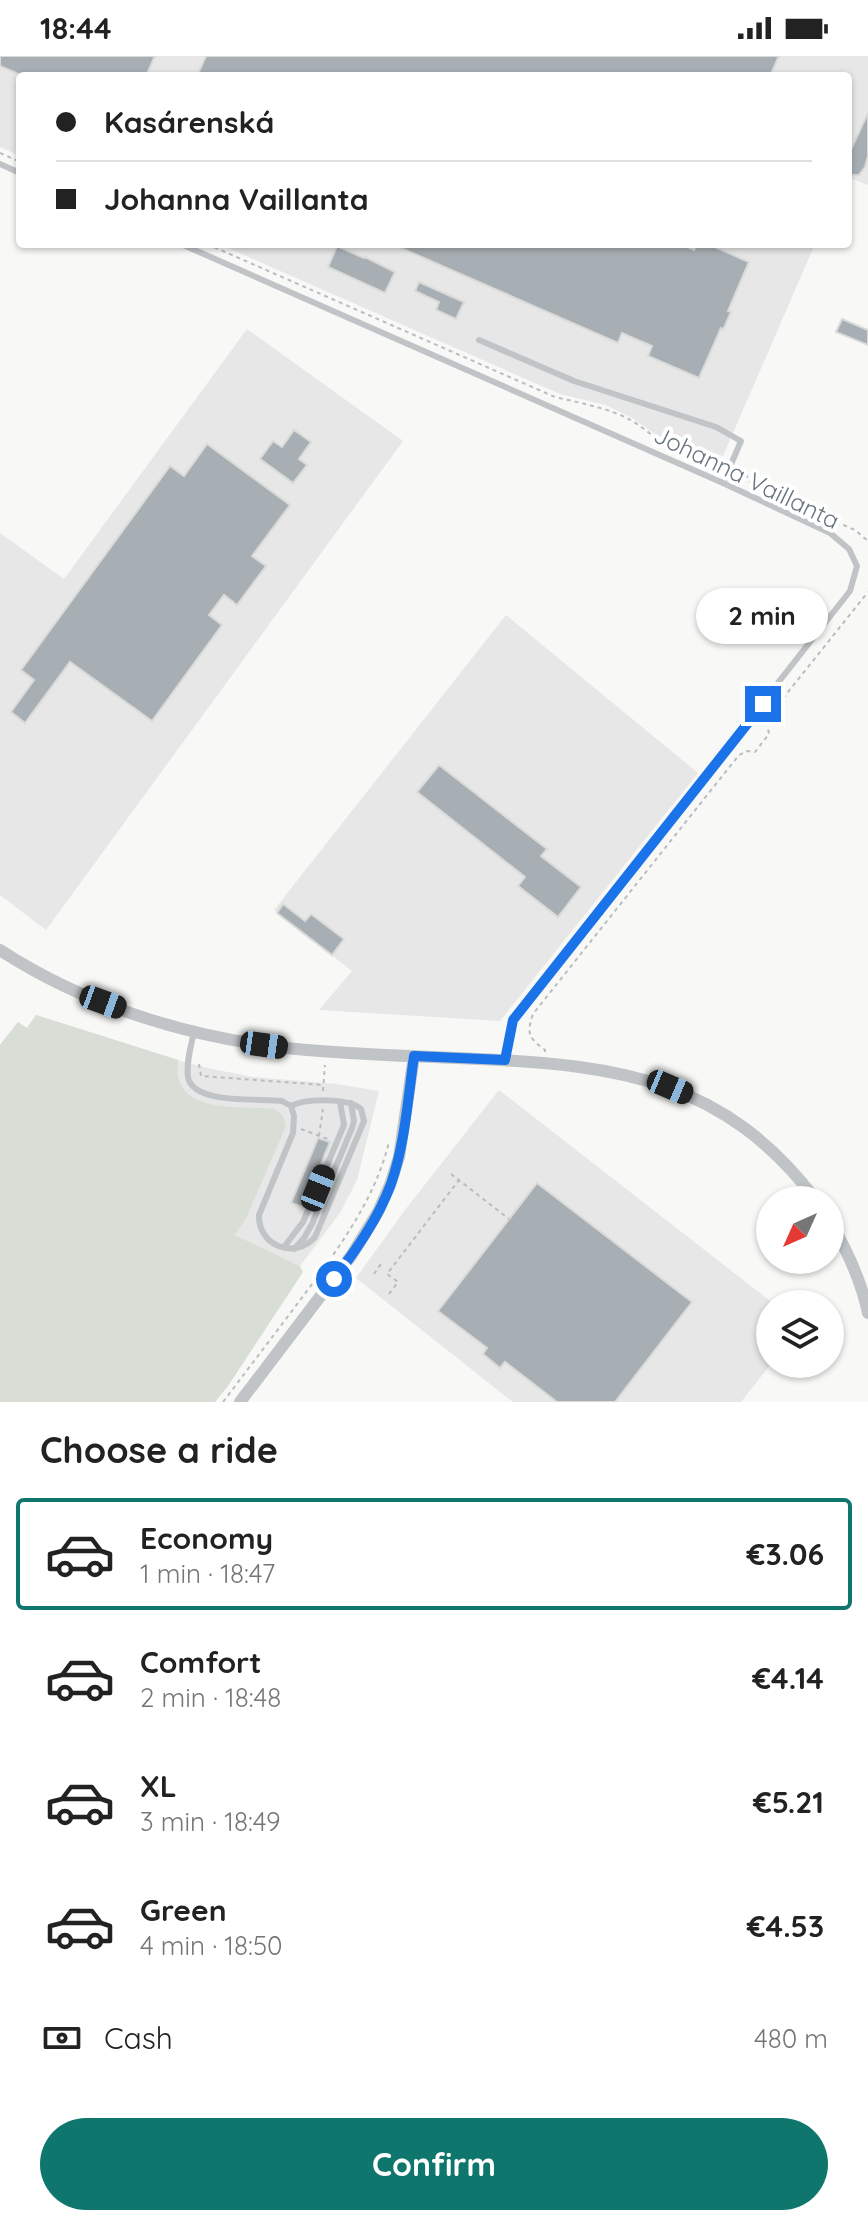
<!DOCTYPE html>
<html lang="en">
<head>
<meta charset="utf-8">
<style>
  :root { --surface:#fff; --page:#f6f6f6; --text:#222; --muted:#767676; --line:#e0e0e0; --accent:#0f766e }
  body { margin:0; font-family:Quicksand,sans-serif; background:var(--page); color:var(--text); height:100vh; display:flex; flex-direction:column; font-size:30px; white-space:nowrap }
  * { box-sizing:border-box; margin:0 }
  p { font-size:26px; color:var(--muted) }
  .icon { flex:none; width:44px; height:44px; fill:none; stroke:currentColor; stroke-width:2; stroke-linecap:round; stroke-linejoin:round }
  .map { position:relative; height:1346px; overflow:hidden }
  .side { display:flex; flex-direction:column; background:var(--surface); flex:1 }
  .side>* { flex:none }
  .banner { position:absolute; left:16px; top:16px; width:836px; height:176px; border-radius:8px; box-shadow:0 2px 6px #0004; display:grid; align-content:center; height:176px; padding:0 40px; background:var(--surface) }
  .needle { width:52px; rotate:225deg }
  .fabs { position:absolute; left:756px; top:1130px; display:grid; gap:16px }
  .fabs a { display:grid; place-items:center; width:88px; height:88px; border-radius:50%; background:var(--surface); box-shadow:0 2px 6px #0004; font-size:40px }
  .end { position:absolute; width:36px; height:36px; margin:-18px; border:10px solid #1a73e8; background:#fff; box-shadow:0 0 0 4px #fff }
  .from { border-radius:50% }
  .bubble { position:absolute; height:56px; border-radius:28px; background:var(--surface); box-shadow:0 2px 6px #0004; font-size:26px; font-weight:700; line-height:56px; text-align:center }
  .car { position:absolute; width:24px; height:48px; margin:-24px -12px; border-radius:10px; box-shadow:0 0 6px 2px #0007; background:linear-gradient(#222 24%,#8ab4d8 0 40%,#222 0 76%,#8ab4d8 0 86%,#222 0) }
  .banner b { display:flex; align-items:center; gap:28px; height:76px; font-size:30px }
  .banner b+b { border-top:2px solid var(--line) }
  .banner i { width:20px; height:20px; background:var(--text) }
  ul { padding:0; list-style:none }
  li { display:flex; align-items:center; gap:24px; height:112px; margin:0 16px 12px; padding:0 24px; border:4px solid transparent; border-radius:8px }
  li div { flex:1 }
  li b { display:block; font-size:30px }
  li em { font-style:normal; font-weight:700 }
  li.current { border-color:var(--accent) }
  li>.icon { width:72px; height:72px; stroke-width:1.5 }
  h2 { padding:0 40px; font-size:36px; line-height:96px }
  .pay { display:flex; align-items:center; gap:20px; height:88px; padding:0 40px; font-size:30px }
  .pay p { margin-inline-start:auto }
  .action { display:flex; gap:16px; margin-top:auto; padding:16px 40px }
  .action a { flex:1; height:92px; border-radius:48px; background:var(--accent); color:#fff; font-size:32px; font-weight:700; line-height:92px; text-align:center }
  .status { display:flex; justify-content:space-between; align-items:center; height:56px; padding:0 40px; background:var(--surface); direction:ltr }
  .status svg { height:22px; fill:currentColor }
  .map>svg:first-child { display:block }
  .built { fill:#e6e7e6 }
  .green { fill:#d8ddd6 }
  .building { fill:#a8afb4; stroke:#dadad8; stroke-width:2 }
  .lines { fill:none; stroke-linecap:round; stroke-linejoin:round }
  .path { stroke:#babdbf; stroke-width:2; stroke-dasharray:4 4; stroke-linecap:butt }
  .service { stroke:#c0c4c7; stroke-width:6 }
  .minor { stroke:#c0c4c7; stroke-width:12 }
  .route { stroke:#1a73e8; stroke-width:10 }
  .labels { text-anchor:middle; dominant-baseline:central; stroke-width:8; stroke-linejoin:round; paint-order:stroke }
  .street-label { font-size:24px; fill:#66747e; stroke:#fff }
</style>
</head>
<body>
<div class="status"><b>18:44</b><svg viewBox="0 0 49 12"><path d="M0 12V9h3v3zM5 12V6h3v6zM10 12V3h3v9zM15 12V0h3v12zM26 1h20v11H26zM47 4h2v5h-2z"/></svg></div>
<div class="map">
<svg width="868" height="1346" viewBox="0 0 868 1346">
  <rect width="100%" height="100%" fill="#f8f8f6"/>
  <!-- built -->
  <g class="built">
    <polygon points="0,0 868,0 868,129 848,121 848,20 20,20 20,100 0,91"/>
    <polygon points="219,188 815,188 723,400 716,398 708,404 703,404 665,385 632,362 606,349 560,338"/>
    <polygon points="247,273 403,385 46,874 0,839 0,477 64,523"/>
    <polygon points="506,559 698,717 500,965 319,954 352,915 274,854"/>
    <polygon points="36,959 188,1007 217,1014 253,1021 337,1028 379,1035 357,1124 340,1157 300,1210 0,1066 0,989 18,966 27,972"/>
    <polygon points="499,1034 774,1248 770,1248 771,1308 741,1346 513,1346 356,1222 405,1154"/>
  </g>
  <!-- green -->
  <path class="green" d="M36,959L178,1004C170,1060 239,1049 275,1053L283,1060L286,1070L246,1162L235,1179L300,1210L303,1216L228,1330L215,1346H0V989L18,966L27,972Z"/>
  <!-- building -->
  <g class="building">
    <polygon points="0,0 155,0 146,20 23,20 0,10"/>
    <polygon points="206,0 779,0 770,20 197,20"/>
    <polygon points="868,57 868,100 865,111 859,119 848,119 848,100"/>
    <polygon points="392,188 681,188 694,194 697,188 708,188 749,206 728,255 731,256 723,274 721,272 699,322 648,300 652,290 622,277 618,287"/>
    <polygon points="337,190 364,202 365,201 395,216 385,237 328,211"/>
    <polygon points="419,226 464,246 456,263 436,254 439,246 415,235"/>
    <polygon points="842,263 868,274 868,289 836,276"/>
    <polygon points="294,374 311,386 299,403 307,409 293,427 260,403 273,385 282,391"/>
    <polygon points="207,388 290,449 252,500 266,510 237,549 224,539 209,559 222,569 152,665 70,606 25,667 11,656 34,624 21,614 170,410 184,420"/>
    <polygon points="439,709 547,793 541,800 581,831 558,861 518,830 525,821 417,736"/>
    <polygon points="283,848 305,865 311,858 344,883 332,899 277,857"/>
    <polygon points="318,1082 330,1086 303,1151 291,1147"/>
    <polygon points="537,1127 692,1246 615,1346 557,1346 505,1306 500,1312 483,1298 487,1292 438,1255"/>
  </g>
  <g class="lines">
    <!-- path -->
    <g class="path">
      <polyline points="0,97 20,106"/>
      <path d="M207,188L555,341C580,347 604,351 627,362C654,376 686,416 719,402L724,405"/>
      <polyline points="741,412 744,414 749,425 756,431 855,474 868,485"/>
      <path d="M545,996V994C529,982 526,978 533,958L739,699L747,695L755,696L769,678L767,667L772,656L868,536"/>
      <polyline points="199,1008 201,1020 324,1029"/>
      <polyline points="323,1035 325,1009"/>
      <polyline points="301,1073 328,1083"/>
      <polyline points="319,1080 323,1053"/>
      <polyline points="451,1118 509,1163"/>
      <polyline points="374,1218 381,1208"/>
      <polyline points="389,1238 398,1226 387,1218 459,1124"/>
      <path d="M223,1346C248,1313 273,1280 298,1247C335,1197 374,1147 389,1086"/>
    </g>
    <!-- service -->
    <g class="service">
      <polyline points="0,108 20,117"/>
      <polyline points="181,188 723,427 830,477 849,493 857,510 850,535 513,964 505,1004"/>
      <polyline points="479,284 574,325 716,371 741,385 723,427"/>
      <path d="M194,976C191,990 186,1006 188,1021C193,1049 259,1042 282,1045L291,1050L294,1060L293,1077L259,1159C258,1190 295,1204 315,1181L364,1065L361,1053C349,1042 306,1042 291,1050"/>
      <polyline points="284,1191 303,1166 344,1069 340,1046"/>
      <polyline points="294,1193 304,1182 312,1168 352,1072 354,1065 351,1047"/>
    </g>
    <!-- minor -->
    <g class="minor">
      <path d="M0,894C88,951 193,983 296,993C356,999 417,1000 478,1003C619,1009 725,1024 816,1144"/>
      <path d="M830,1165C847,1194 861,1224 868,1257"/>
      <polyline points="240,1346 351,1200 378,1156 390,1129 399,1101 414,1000"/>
    </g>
  </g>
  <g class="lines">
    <!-- route -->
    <path class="route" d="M334,1223C356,1194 378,1163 391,1128C405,1088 408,1042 414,1000L505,1004L513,964L763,648"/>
  </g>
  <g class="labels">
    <!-- street labels -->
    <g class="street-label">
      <text transform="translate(747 421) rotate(26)">Johanna Vaillanta</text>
    </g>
  </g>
</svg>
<div class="fabs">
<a><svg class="needle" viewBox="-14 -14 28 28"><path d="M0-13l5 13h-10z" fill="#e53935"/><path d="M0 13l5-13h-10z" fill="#767676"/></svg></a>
<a><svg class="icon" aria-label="layers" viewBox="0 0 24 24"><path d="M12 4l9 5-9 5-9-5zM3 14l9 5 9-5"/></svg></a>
</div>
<i class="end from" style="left:334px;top:1223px"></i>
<i class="end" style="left:763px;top:648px"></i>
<div class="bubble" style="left:696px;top:532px;width:132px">2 min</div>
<i class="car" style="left:103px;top:946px;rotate:110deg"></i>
<i class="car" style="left:264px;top:989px;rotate:98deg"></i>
<i class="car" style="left:670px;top:1031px;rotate:113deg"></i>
<i class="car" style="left:318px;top:1132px;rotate:22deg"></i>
<div class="banner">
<b><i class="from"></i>Kasárenská</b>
<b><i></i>Johanna Vaillanta</b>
</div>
</div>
<section class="side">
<h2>Choose a ride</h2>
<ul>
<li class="current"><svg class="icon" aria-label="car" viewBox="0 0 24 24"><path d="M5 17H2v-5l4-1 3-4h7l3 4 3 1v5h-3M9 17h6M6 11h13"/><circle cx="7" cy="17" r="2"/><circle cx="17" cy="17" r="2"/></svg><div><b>Economy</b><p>1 min · 18:47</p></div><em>€3.06</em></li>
<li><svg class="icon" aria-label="car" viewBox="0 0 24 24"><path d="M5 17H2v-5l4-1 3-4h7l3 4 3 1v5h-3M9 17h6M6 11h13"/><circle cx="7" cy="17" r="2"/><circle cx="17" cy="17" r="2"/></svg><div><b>Comfort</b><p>2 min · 18:48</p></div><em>€4.14</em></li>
<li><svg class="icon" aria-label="car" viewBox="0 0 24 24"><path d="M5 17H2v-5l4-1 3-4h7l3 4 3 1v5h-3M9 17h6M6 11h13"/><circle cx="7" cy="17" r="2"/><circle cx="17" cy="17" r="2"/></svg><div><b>XL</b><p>3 min · 18:49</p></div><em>€5.21</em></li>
<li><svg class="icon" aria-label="car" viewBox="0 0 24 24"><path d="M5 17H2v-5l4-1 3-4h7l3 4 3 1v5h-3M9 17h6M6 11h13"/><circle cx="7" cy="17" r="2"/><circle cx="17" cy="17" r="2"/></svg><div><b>Green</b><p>4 min · 18:50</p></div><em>€4.53</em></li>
</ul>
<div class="pay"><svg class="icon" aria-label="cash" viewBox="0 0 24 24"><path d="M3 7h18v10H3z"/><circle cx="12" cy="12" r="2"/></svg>Cash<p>480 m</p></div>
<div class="action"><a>Confirm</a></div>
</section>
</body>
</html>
